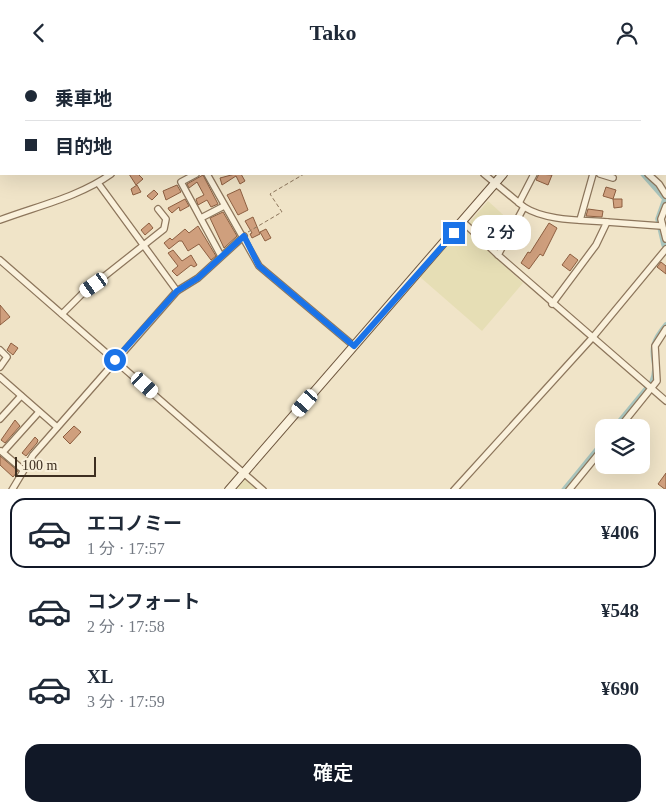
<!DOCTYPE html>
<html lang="ja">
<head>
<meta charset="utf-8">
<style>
  :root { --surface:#fff; --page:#f6f6f7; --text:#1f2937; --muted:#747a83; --line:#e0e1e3; --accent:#111827 }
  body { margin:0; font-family:"Times New Roman","Noto Sans JP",serif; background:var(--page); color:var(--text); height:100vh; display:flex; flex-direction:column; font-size:19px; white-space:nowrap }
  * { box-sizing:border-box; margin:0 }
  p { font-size:16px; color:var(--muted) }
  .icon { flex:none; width:28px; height:28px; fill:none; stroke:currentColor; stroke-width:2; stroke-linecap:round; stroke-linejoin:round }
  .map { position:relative; height:424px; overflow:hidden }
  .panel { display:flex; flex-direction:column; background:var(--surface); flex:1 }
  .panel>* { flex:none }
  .guide { position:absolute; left:0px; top:0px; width:666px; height:110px; box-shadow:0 5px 20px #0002; display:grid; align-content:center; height:110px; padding:0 25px; background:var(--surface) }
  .tools { position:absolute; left:595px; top:354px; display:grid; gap:10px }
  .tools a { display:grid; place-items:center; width:55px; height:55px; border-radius:10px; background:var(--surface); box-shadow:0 5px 20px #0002; font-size:25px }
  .scale { position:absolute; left:15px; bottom:12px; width:81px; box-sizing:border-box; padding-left:5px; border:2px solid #3d2e20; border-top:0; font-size:14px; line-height:18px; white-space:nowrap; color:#3d2e20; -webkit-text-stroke:4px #f7eed8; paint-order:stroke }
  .end { position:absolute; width:22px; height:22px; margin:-11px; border:6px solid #1a73e8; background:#fff; box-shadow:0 0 0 2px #fff }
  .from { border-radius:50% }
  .bubble { position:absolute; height:35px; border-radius:15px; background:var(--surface); box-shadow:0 5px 20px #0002; font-size:16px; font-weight:600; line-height:35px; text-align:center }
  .car { position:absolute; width:15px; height:30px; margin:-15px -8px; border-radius:6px; box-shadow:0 0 4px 1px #0007; background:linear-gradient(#fff 24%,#345 0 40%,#fff 0 76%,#345 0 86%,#fff 0) }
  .guide b { display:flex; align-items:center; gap:18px; height:48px; font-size:19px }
  .guide b+b { border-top:1px solid var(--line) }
  .guide i { width:12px; height:12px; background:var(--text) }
  ul { padding:9px 0 0; list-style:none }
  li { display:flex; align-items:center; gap:15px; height:70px; margin:0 10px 8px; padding:0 15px; border:2px solid transparent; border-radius:15px }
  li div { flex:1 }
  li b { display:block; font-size:19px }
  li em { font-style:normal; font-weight:600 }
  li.current { border-color:var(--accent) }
  li>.icon { width:45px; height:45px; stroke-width:1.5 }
  .button { display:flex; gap:10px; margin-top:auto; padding:10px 25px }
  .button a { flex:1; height:58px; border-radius:15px; background:var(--accent); color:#fff; font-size:20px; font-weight:600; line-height:58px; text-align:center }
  header { display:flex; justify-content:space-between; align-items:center; height:65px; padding:0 25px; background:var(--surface); font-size:22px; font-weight:600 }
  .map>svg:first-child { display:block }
  .farmland { fill:#e6deb5 }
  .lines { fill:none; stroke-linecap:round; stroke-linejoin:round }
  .canal { stroke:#a9c4bc; stroke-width:5.5 }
  .building { fill:#cf9f7d; stroke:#8d5f41 }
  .street-casing { stroke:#8d765c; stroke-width:8 }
  .secondary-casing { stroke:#6f573f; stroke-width:10 }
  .path { stroke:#8d765c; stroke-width:1; stroke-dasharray:4 2.5; stroke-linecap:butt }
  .street { stroke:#faf1dc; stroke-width:5.5 }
  .secondary { stroke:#faf1dc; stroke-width:8 }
  .route { stroke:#1a73e8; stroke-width:6 }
</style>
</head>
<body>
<header><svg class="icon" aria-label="back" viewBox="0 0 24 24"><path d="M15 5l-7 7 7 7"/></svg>Tako<svg class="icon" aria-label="person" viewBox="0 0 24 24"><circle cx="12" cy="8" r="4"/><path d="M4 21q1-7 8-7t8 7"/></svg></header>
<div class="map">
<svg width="666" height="425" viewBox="0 0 666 425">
  <rect width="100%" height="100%" fill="#f0e4c8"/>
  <!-- farmland -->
  <g class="farmland">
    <polygon points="588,0 666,0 666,21 665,1"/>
    <polygon points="488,136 511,157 492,179 469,158"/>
    <polygon points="463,163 523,218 482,266 420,212"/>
    <polygon points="246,410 262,425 234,425"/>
  </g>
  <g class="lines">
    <!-- canal -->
    <g class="canal">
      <polyline points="665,32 666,30"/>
      <polyline points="643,109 665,134 658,154 664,180"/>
      <path d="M615,362L652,317C662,292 641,290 666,260"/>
      <polyline points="564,425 604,376"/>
    </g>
  </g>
  <!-- building -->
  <g class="building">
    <polygon points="129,109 138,109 143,114 136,120"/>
    <polygon points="235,109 241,109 245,116 240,119 236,111 222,120 220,113"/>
    <polygon points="539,109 552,110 548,120 536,115"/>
    <polygon points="203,110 218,139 211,142 207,135 198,140 196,134 204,130 197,117 189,123 187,119"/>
    <polygon points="137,120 141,127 133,130 131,124"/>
    <polygon points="177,120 181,127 166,135 163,126"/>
    <polygon points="606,122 616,125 613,134 603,131"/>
    <polygon points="240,124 248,145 238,150 227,130"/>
    <polygon points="154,125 158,129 152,135 147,131"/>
    <polygon points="185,134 189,141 180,146 179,142 172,148 169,145 168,143"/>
    <polygon points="613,134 622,134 622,142 614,143"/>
    <polygon points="588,144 603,146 602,152 586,151"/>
    <polygon points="223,147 237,171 224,183 210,153"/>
    <polygon points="253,152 260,169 252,173 250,169 252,168 245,156"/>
    <polygon points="149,158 153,163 145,170 141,165"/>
    <polygon points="549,158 557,163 543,191 540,189 529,204 521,198 528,187 530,188"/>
    <polygon points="198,161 216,191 211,195 199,179 188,186 182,176 179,176 169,184 164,178 170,173 172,175 185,164 189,168"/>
    <polygon points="266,164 271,173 265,176 260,167"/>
    <polygon points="173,185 182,196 191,190 197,200 194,202 191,200 177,211 172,206 178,201 168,188"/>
    <polygon points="570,189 578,195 570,206 562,200"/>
    <polygon points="661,197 666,201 666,209 657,202"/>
    <polygon points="0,240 10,252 0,260"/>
    <polygon points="11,278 18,283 13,290 7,285"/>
    <polygon points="15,355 20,361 5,378 1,375"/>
    <polygon points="74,361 81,367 70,379 63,372"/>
    <polygon points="35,372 38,375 37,378 26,391 22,388"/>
    <polygon points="0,391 18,406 13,412 0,400"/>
    <polygon points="666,408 666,425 658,419"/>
  </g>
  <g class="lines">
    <defs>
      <g id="street">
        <polyline points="9,0 9,1"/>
        <polyline points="151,0 151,1"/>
        <polyline points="526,0 529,1"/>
        <polyline points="19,1 22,0"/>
        <polyline points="268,1 268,0"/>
        <polyline points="422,1 423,0"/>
        <polyline points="0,10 1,9"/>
        <polyline points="665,39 666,38"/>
        <polyline points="196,109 181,117 221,191"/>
        <polyline points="207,109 259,201 354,281"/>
        <polyline points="484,109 524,142 498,190 666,336"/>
        <polyline points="600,109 613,113"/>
        <polyline points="648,109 659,119 666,130"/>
        <polyline points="98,118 177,226"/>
        <polyline points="519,138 534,109"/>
        <polyline points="666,141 661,154 666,174"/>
        <path d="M524,142C546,156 581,155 607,157L596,180L552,239"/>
        <polyline points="201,153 224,141"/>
        <path d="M0,155C37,141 79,132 111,109"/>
        <polyline points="580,155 593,109"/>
        <polyline points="463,157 498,190"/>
        <polyline points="607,157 661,161"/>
        <polyline points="0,195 263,425"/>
        <polyline points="62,249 82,229 164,164 166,154 158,144"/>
        <polyline points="0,285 7,292 0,302"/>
        <polyline points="0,312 57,362"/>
        <polyline points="0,354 21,331"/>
        <polyline points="620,362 657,316 655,281 666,264"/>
        <polyline points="1,386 22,404"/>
        <polyline points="3,387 39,347"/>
        <polyline points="12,425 33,390 177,226 198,213 244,171"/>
        <polyline points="454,425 593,272 666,184"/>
        <polyline points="569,425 604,382"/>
      </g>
      <g id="secondary">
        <polyline points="567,1 568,0"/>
        <polyline points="229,425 503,109"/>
      </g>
    </defs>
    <!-- street casing -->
    <use href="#street" class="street-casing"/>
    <!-- secondary casing -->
    <use href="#secondary" class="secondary-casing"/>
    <!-- path -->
    <polyline class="path" points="248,167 282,147 270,129 304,109"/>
    <!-- street -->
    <use href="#street" class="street"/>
    <!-- secondary -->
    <use href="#secondary" class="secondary"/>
  </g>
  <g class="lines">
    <!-- route -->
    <polyline class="route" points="115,295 177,226 198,213 244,171 259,201 354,281 454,168"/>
  </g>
</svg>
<div class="tools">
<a><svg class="icon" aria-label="layers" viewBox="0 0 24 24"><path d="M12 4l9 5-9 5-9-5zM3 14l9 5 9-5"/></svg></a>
</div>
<div class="scale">100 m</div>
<i class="end from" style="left:115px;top:295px"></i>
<i class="end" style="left:454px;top:168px"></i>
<div class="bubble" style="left:471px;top:150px;width:60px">2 分</div>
<i class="car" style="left:94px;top:220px;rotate:235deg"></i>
<i class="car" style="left:145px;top:320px;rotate:132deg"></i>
<i class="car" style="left:305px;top:338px;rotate:221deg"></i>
<div class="guide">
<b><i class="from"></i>乗車地</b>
<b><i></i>目的地</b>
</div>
</div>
<section class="panel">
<ul>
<li class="current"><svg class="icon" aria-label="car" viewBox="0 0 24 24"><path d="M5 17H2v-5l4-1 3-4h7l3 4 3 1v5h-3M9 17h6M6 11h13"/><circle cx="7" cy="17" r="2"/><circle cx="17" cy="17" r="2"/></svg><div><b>エコノミー</b><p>1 分 · 17:57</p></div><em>¥406</em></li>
<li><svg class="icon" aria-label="car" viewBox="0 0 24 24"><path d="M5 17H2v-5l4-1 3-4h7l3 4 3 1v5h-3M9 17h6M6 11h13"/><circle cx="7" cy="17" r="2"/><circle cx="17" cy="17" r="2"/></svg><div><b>コンフォート</b><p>2 分 · 17:58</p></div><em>¥548</em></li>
<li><svg class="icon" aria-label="car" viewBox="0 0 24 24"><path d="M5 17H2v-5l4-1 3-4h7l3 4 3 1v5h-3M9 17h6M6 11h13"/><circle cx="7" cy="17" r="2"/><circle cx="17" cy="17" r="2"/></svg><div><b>XL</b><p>3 分 · 17:59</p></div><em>¥690</em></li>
</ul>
<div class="button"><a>確定</a></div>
</section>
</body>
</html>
